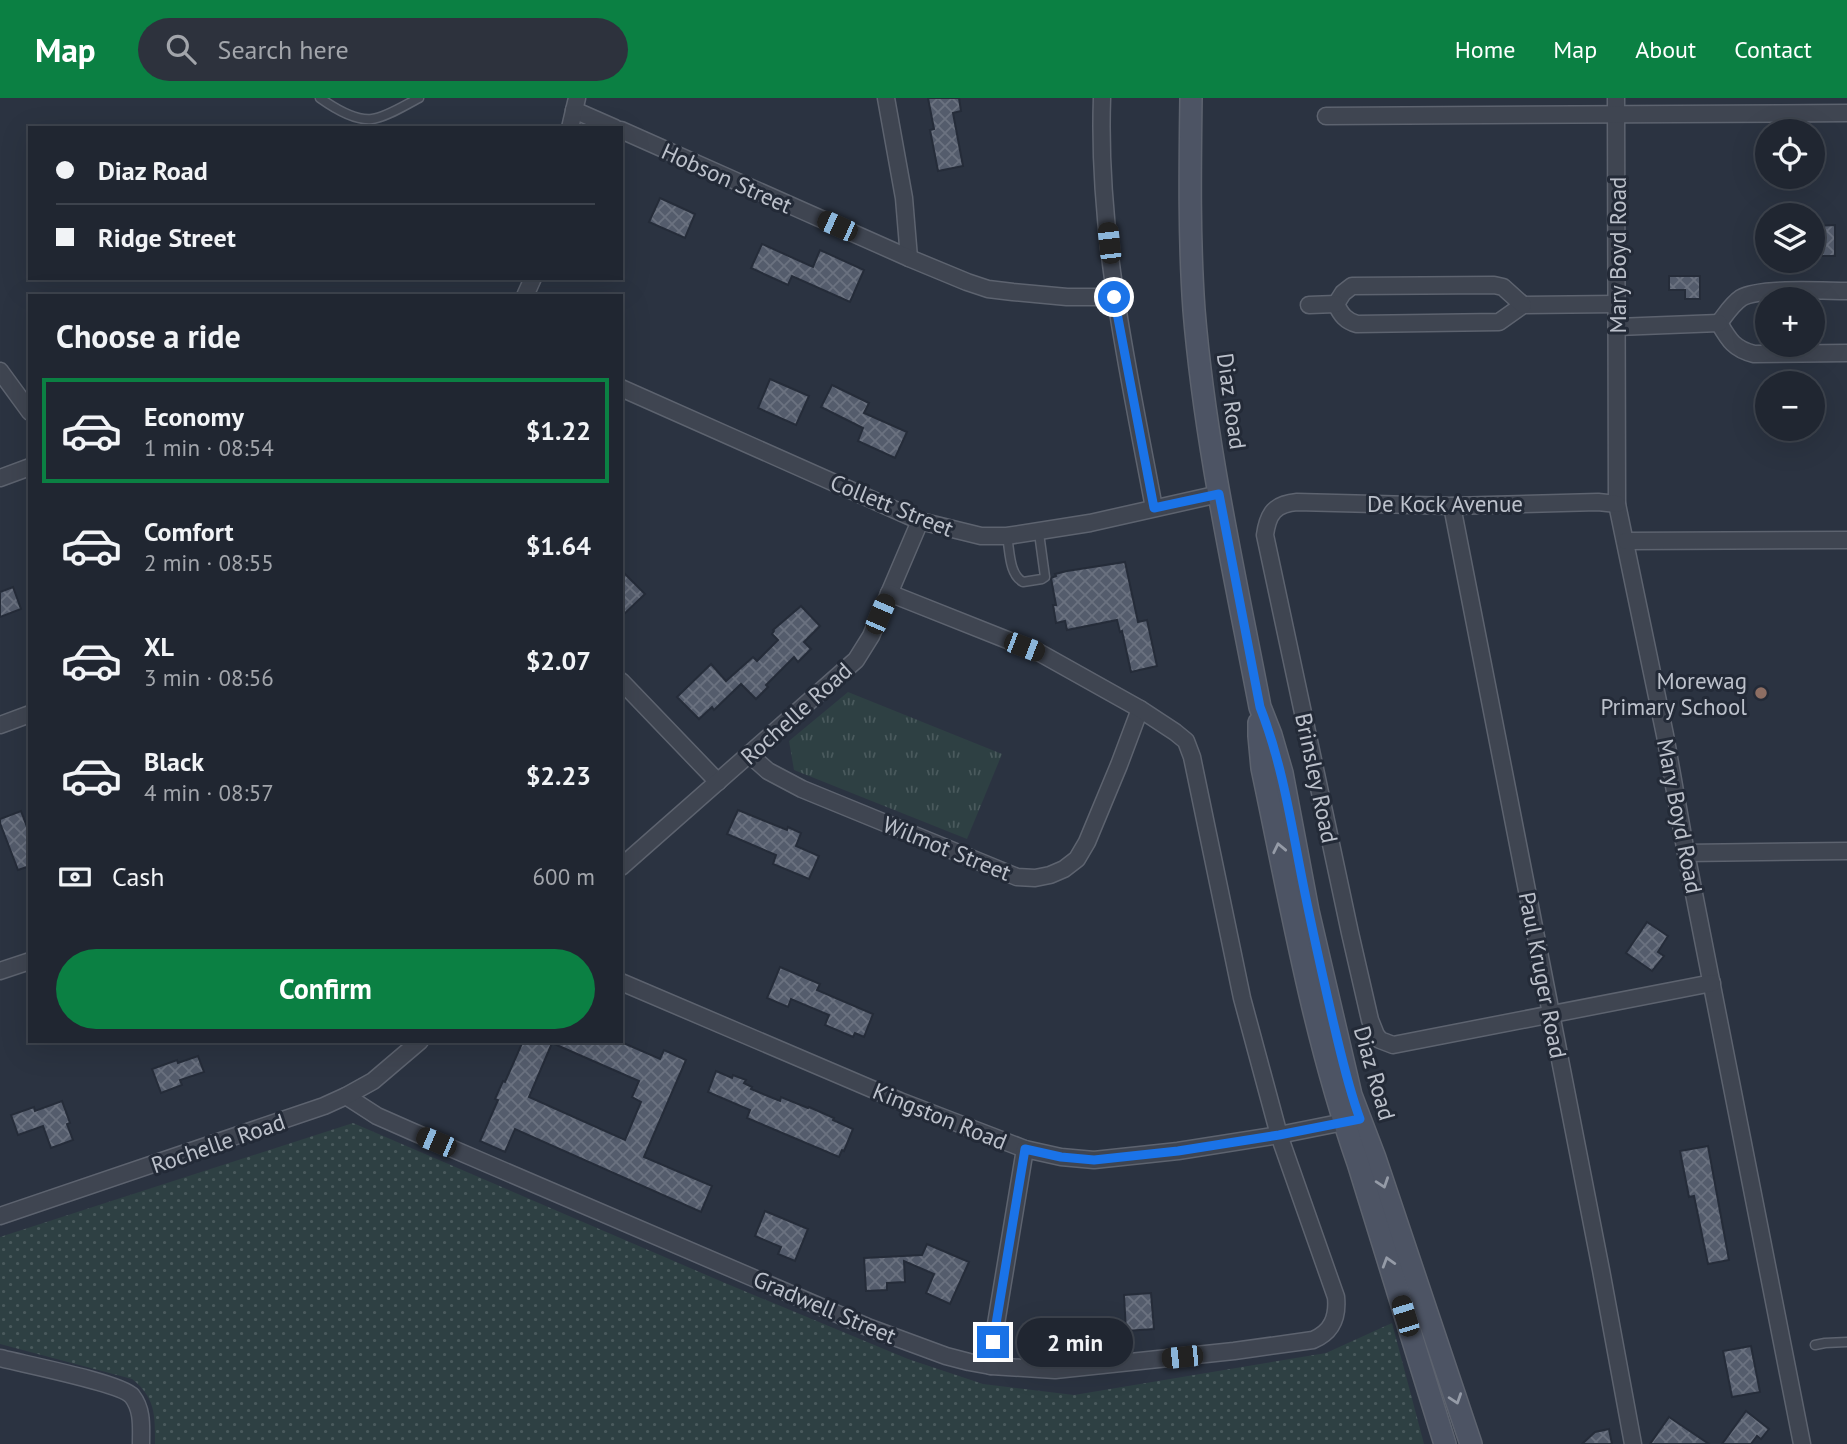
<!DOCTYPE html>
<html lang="en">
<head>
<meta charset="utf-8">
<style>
  :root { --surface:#202631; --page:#2d323d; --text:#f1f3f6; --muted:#a2a5ab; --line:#3d434d; --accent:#0b8043 }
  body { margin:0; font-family:"PT Sans",sans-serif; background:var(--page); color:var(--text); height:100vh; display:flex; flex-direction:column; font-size:26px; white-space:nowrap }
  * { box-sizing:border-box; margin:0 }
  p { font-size:23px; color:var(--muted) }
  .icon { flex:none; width:38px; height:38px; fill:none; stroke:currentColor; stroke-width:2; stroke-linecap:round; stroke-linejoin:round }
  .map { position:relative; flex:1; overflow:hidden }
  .drawer { position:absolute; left:28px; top:196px; width:595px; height:749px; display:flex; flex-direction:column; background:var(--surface); border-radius:0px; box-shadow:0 7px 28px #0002,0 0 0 2px var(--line) }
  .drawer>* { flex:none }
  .hud { position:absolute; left:28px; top:28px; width:595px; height:154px; border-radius:0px; box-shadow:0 7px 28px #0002,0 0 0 2px var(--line); display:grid; align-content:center; height:154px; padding:0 28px; background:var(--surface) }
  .tools { position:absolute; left:1755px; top:21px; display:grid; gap:14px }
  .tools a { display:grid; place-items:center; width:70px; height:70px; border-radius:50%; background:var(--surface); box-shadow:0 7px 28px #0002,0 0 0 2px var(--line); font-size:35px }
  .end { position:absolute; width:32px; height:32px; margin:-16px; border:9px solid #1a73e8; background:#fff; box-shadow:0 0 0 4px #fff }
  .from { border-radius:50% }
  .bubble { position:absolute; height:49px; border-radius:24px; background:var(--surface); box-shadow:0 7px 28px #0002,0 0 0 2px var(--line); font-size:23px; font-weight:800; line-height:49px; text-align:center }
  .car { position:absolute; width:21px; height:42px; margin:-21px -10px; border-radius:9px; box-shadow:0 0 5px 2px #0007; background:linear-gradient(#222 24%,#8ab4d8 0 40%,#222 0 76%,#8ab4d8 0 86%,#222 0) }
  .hud b { display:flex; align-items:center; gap:24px; height:66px; font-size:26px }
  .hud b+b { border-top:2px solid var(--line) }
  .hud i { width:18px; height:18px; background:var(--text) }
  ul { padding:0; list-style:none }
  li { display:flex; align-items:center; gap:21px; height:105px; margin:0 14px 10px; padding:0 14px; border:4px solid transparent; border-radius:0px }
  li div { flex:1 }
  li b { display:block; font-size:26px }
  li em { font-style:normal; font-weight:800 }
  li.active { border-color:var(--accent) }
  li>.icon { width:63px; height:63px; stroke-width:1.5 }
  h2 { padding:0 28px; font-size:32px; line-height:84px }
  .pay { display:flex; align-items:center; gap:18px; height:77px; padding:0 28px; font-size:26px }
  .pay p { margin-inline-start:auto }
  .button { display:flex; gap:14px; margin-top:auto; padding:14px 28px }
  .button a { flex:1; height:80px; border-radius:42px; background:var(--accent); color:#fff; font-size:28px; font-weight:800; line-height:80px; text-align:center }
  header { display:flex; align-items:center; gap:42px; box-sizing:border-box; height:98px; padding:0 35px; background:var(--accent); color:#fff }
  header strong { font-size:33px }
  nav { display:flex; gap:38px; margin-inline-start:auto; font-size:24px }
  .search { width:490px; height:63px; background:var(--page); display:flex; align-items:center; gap:18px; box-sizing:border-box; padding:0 24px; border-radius:38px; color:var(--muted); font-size:26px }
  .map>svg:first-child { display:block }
  .grass { fill:url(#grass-dots) }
  .park { fill:url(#park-tufts) }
  .building { fill:url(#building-cross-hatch); stroke:#252c39; stroke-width:2; fill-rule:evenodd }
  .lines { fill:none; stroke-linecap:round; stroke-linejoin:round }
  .lane-casing { stroke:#5d636f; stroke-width:11 }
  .street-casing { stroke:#5d636f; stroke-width:19 }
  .secondary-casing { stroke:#5d636f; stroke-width:24 }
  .lane { stroke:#3f4551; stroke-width:8 }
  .street { stroke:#3f4551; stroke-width:16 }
  .secondary { stroke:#4d5464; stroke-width:21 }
  .oneway { stroke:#959ba7 }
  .route { stroke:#1a73e8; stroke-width:9 }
  .education-dot { fill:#8d6e63; stroke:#232a37; stroke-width:2.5 }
  .labels { text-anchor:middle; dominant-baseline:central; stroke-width:6; stroke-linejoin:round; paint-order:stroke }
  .street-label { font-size:23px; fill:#bcc1cb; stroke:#232a37 }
  .poi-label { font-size:23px; fill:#bcc1cb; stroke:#232a37; text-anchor:end }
</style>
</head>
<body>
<header>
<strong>Map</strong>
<div class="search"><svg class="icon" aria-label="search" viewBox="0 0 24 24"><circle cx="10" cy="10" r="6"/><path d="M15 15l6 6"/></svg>Search here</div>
<nav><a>Home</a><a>Map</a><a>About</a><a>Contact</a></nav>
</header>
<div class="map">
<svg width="1847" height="1346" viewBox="0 0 1847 1346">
  <defs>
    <pattern id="grass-dots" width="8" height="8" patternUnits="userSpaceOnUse" patternTransform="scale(1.75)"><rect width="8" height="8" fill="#2e4043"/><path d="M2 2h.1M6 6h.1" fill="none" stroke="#4a5a5d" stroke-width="1.8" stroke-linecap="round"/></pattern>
    <pattern id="park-tufts" width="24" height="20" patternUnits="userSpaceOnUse" patternTransform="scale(1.75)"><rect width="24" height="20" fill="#2e4043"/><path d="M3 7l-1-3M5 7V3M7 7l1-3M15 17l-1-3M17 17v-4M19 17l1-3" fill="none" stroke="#4a5a5d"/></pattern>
    <pattern id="building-cross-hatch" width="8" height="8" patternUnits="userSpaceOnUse" patternTransform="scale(1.75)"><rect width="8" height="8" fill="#545c6c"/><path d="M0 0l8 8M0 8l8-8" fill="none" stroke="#6b7280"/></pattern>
  </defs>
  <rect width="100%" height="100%" fill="#2b3341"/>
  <!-- grass -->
  <path class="grass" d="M353,1025L725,1185L908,1261L983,1286L1074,1297L1326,1255L1392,1225L1424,1346H155C155,1318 156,1300 132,1281L0,1246V1139Z"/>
  <!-- park -->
  <polygon class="park" points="848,594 1002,656 967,741 794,672 789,643"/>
  <!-- building -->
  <g class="building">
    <polygon points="928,0 959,0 961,13 953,15 963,68 938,73 930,32 934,31"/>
    <polygon points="660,100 695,116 685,140 649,124"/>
    <polygon points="1835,127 1835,158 1813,158 1813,128"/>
    <polygon points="762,146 813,169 820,152 864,172 850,204 792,178 788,187 751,170"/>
    <polygon points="1669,178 1700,178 1700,201 1685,201 1685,192 1669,192"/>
    <polygon points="770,281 809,298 796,327 758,310"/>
    <polygon points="832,287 869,305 864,315 907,334 895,360 858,343 863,330 821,309"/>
    <polygon points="1125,464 1138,524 1147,522 1157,568 1131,574 1122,533 1120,534 1117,522 1067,532 1065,523 1056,525 1053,507 1056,507 1051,480 1056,478 1055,476 1067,473"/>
    <polygon points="621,472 645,496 621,519"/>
    <polygon points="13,489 21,511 0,519 0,494"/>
    <polygon points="801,508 820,528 804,544 811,551 798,564 794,559 766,587 768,589 756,601 741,586 714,612 712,609 699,621 677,599 711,566 726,583 753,559 757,563 778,542 772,536 774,533 773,532"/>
    <polygon points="738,712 787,732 788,729 801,735 796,748 819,758 809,781 773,766 776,757 727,736"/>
    <polygon points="21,713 30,737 30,768 18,772 0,725 0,721"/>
    <polygon points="1647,824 1668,838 1658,854 1664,858 1652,873 1626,855"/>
    <polygon points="780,869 820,886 817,892 873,916 864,939 855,935 853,939 825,927 829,917 791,901 788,909 767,900"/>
    <path d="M523,943H619L660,961L664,952L686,962L644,1059L712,1088L701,1114L515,1031L505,1054L480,1043L498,1002L495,1001L503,983L505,984ZM552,945L639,983L632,999L641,1004L625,1042L529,999Z"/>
    <polygon points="198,958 204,974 180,982 182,987 161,995 152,971 177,962 178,965"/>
    <polygon points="716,973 732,980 733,977 746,982 744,985 752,989 751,991 780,1003 781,999 808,1010 809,1009 834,1020 833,1022 853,1031 844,1053 842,1052 839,1059 747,1020 750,1012 708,994"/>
    <polygon points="62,1003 70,1025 67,1026 73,1042 51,1050 43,1028 18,1037 11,1017 34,1009 35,1013"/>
    <polygon points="1708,1048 1729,1162 1708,1166 1694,1098 1689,1099 1680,1053"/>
    <polygon points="765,1113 808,1131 795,1163 778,1156 781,1149 755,1138"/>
    <polygon points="927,1146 969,1164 950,1206 926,1195 934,1176 904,1163 905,1184 887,1185 887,1192 866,1193 864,1160 922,1157"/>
    <polygon points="1151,1195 1154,1231 1126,1233 1124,1197"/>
    <polygon points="1751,1248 1760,1294 1732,1299 1723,1253"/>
    <polygon points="1746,1313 1769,1331 1761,1341 1757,1338 1751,1346 1722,1346"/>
    <polygon points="1669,1319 1709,1346 1650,1346"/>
    <polygon points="1609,1331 1612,1346 1582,1346 1595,1334"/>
  </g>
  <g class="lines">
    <defs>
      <g id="lane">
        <path d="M320,0C334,10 355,23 372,21C385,20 407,6 419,0"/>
        <path d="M1007,438C1010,454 1009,476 1023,484L1042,481L1045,479L1039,435"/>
        <polyline points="1815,1247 1825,1245 1847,1244"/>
      </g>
      <g id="street">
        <polyline points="886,0 904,100 909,160"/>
        <path d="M1102,0C1097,139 1129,275 1154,410"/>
        <polyline points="1616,0 1617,406 1665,637 1686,755 1802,1346"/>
        <polyline points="574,12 615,30"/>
        <polyline points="1326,18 1847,15"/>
        <polyline points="570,30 577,0"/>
        <polyline points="621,32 909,160 967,184 988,191 1013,194 1067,199 1114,199"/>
        <polyline points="525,198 533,180"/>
        <path d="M1336,206C1341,217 1346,223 1357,226L1499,224L1523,207L1617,206"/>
        <polyline points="1336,206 1343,195 1352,188 1494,187 1503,189 1523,207"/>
        <polyline points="1309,207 1336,206"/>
        <path d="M1719,225C1729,242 1734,251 1754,256L1847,255"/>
        <path d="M1719,225C1726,216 1732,206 1741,200C1760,189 1823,193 1847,193"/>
        <polyline points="1617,229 1719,225"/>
        <polyline points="0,273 30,314"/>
        <polyline points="621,290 920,423 981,438 1007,438 1090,425 1219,396"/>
        <polyline points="0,380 30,369"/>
        <path d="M1617,406L1598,404L1452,408L1297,404C1275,406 1268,415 1265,437L1350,835L1370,922L1376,937L1380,942L1393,947L1712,885"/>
        <polyline points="1452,408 1601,1172 1633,1346"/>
        <polyline points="1626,443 1847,442"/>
        <polyline points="621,583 718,684"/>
        <polyline points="0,627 30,616"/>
        <polyline points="749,656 768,673 802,691 1017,779 1035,780 1050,777 1064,771 1077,761 1087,744 1119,667 1140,611"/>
        <polyline points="1686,755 1847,753"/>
        <polyline points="621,769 856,562 871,538 920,423"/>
        <polyline points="0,873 30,863"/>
        <polyline points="621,884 900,1003 1025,1051 1061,1059 1094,1062 1178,1053 1279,1037 1354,1022"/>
        <path d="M346,998L377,1018L411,1033L870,1230L946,1258L969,1264L991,1268L1055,1272L1234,1253L1313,1242C1332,1234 1338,1219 1336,1199L1279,1037L1242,900L1192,659L1186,643L1175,634L1140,611L1040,555L889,495"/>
        <polyline points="0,1118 324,1008 346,998 373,983 420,943"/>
        <path d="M0,1260C23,1266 121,1285 132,1298C143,1312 141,1329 141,1346"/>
        <polyline points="991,1268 993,1244 1025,1051"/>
      </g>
      <g id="secondary">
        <path d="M1191,0C1190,71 1189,141 1194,212C1205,346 1235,478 1260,609L1271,637L1282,675L1308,813L1351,997L1375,1060L1471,1346"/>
        <path d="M1259,625V638L1262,670C1290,802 1313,937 1358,1065L1445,1346"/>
      </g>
    </defs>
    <!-- lane casing -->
    <use href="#lane" class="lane-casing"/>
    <!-- street casing -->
    <use href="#street" class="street-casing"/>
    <!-- secondary casing -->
    <use href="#secondary" class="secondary-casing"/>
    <!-- lane -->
    <use href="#lane" class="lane"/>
    <!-- street -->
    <use href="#street" class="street"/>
    <!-- secondary -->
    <use href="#secondary" class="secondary"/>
  </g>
  <!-- one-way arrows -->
  <defs><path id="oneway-chevron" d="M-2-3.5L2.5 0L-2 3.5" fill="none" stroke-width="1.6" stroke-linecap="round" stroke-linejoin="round" transform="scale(1.75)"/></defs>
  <g class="oneway">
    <use href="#oneway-chevron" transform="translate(1279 750) rotate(-102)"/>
    <use href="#oneway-chevron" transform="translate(1383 1085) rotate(71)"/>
    <use href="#oneway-chevron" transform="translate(1388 1164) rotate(-107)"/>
    <use href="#oneway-chevron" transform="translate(1456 1301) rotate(71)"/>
  </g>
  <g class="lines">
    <!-- route -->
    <path class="route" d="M993,1244L1025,1051L1061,1059L1094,1062L1178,1053L1279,1037L1360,1021C1348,989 1341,956 1333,923C1321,871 1309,818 1299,765C1289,712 1280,660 1260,609L1219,396L1154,410L1114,199"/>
  </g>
  <!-- markers -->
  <circle class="education-dot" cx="1761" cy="595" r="7"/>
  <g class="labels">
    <!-- street labels -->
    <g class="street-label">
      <text transform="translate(727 80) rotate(24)">Hobson Street</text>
      <text transform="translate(1617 157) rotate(-90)">Mary Boyd Road</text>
      <text transform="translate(1232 303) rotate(82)">Diaz Road</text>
      <text x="1445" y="405">De Kock Avenue</text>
      <text transform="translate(892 407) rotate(22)">Collett Street</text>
      <text transform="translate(796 615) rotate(-42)">Rochelle Road</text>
      <text transform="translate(1317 680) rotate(78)">Brinsley Road</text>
      <text transform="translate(1680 718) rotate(79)">Mary Boyd Road</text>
      <text transform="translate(947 750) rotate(22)">Wilmot Street</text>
      <text transform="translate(1543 877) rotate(79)">Paul Kruger Road</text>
      <text transform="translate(1375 975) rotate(74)">Diaz Road</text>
      <text transform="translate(940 1018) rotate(22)">Kingston Road</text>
      <text transform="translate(218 1045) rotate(-19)">Rochelle Road</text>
      <text transform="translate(825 1209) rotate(23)">Gradwell Street</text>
    </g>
    <!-- poi labels -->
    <g class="poi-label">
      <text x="1747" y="582">Morewag<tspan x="1747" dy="26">Primary School</tspan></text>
    </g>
  </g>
</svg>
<div class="tools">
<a><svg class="icon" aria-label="locate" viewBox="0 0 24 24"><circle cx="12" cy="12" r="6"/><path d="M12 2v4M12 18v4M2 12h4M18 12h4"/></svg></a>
<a><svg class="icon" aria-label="layers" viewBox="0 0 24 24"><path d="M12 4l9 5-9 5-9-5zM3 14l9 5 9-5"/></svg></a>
<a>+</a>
<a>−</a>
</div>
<i class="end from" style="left:1114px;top:199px"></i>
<i class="end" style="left:993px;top:1244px"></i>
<div class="bubble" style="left:1017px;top:1220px;width:116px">2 min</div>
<i class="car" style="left:837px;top:128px;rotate:294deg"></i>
<i class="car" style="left:1109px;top:145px;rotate:354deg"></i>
<i class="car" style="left:880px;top:516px;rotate:23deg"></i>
<i class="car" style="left:1024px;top:549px;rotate:111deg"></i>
<i class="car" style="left:436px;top:1044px;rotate:293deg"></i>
<i class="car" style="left:1405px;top:1218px;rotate:343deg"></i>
<i class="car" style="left:1182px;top:1259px;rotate:264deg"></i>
<div class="hud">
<b><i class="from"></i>Diaz Road</b>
<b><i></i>Ridge Street</b>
</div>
<section class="drawer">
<h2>Choose a ride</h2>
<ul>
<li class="active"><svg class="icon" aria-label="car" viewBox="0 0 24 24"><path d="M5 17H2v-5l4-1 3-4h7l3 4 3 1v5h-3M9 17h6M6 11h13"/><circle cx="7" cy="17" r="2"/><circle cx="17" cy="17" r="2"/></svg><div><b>Economy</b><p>1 min · 08:54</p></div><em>$1.22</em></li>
<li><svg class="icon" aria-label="car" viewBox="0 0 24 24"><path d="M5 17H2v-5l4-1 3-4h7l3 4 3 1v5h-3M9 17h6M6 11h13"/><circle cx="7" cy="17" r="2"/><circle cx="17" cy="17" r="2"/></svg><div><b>Comfort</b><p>2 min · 08:55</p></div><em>$1.64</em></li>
<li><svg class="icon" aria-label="car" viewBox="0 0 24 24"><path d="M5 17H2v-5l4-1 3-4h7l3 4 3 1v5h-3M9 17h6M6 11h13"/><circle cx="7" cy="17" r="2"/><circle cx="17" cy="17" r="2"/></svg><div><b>XL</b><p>3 min · 08:56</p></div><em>$2.07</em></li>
<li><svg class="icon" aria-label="car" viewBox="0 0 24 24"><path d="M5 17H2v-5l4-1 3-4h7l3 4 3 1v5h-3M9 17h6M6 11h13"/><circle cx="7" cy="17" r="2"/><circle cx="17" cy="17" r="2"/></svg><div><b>Black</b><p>4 min · 08:57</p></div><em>$2.23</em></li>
</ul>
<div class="pay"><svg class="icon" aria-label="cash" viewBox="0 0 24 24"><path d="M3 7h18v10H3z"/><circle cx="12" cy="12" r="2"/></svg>Cash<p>600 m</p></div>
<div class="button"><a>Confirm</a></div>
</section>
</div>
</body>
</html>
